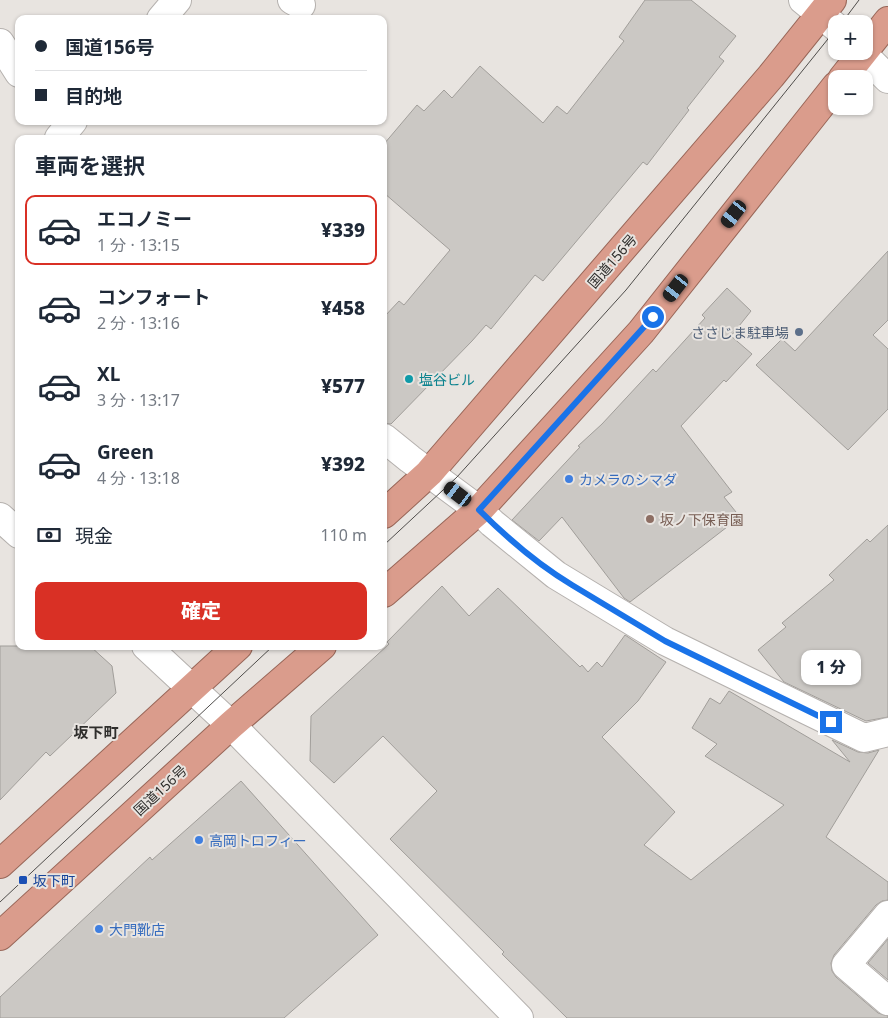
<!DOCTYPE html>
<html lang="ja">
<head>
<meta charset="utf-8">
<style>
  :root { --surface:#fff; --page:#f2f2f3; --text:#1f2937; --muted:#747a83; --line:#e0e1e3; --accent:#d93025 }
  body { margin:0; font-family:"Noto Sans","Noto Sans JP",sans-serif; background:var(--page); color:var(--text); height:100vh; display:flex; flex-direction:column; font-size:19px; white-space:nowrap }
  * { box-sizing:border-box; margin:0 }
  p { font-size:16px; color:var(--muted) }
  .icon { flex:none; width:28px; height:28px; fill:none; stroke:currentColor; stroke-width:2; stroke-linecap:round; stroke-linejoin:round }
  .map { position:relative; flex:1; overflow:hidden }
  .panel { position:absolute; left:15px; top:135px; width:372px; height:515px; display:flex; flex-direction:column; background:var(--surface); border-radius:10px; box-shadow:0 1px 4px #0004 }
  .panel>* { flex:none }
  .hud { position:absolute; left:15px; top:15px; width:372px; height:110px; border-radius:10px; box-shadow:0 1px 4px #0004; display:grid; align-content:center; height:110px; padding:0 20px; background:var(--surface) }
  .tools { position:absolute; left:828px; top:15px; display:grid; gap:10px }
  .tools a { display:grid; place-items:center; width:45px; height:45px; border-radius:10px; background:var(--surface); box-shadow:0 1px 4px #0004; font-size:25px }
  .end { position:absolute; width:22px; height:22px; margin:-11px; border:6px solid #1a73e8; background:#fff; box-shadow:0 0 0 2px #fff }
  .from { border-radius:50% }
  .bubble { position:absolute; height:35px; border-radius:10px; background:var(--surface); box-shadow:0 1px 4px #0004; font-size:16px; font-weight:800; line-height:35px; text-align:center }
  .car { position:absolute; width:15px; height:30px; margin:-15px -8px; border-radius:6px; box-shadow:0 0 4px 1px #0007; background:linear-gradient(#222 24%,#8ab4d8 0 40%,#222 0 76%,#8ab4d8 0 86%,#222 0) }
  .hud b { display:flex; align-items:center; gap:18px; height:48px; font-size:19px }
  .hud b+b { border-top:1px solid var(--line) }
  .hud i { width:12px; height:12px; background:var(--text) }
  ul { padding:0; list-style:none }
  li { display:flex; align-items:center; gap:15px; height:70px; margin:0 10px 8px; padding:0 10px; border:2px solid transparent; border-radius:10px }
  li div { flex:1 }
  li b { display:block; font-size:19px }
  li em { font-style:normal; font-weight:800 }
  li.current { border-color:var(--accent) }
  li>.icon { width:45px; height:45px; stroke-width:1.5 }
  h2 { padding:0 20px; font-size:22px; line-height:60px }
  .pay { display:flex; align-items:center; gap:12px; height:55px; padding:0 20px; font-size:19px }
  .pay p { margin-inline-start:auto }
  .button { display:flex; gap:10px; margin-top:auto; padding:10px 20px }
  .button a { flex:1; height:58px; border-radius:10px; background:var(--accent); color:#fff; font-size:20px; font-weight:800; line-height:58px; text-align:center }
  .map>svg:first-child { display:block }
  .building { fill:#cbc8c4; stroke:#a19e9a }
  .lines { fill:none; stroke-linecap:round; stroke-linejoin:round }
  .minor-casing { stroke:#b5b1ae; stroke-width:30 }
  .trunk-casing { stroke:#986658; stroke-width:30 }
  .minor { stroke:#fff; stroke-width:28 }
  .trunk { stroke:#da9c8c; stroke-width:28 }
  .tram { stroke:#4f4d4b; stroke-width:1 }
  .route { stroke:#1a73e8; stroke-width:6 }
  .service-dot { fill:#5c6f8a; stroke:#e8e4e0; stroke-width:2 }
  .culture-dot { fill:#0f9aa8; stroke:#e8e4e0; stroke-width:2 }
  .shop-dot { fill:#3f7fe0; stroke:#e8e4e0; stroke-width:2 }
  .education-dot { fill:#8d6e63; stroke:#e8e4e0; stroke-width:2 }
  .transit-dot { fill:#1a4fb4; stroke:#e8e4e0; stroke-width:2 }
  .labels { text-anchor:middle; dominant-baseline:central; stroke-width:4; stroke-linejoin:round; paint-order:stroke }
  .street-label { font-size:14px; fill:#2f2e2c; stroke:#e8e4e0 }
  .service-label { font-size:14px; fill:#4e5e75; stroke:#e8e4e0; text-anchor:end }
  .culture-label { font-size:14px; fill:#0d838f; stroke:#e8e4e0; text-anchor:start }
  .shop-label { font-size:14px; fill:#366cbe; stroke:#e8e4e0; text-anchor:start }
  .education-label { font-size:14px; fill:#785e54; stroke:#e8e4e0; text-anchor:start }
  .transit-label { font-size:14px; fill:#164399; stroke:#e8e4e0; text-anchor:start }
  .neighbourhood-label { font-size:15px; font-weight:bold; fill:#2f2e2c; stroke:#e8e4e0 }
</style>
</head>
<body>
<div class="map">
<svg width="888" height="1018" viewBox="0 0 888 1018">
  <rect width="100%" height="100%" fill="#e8e4e0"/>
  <!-- building -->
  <g class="building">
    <polygon points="645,0 691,0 736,36 719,57 724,61 687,108 689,110 647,165 643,162 543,281 535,275 491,329 486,325 472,341 391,424 384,423 384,317 399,301 404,305 450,250 384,193 384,144 417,105 424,111 444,90 452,98 480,66 543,123 557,106 567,114 624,41 619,37"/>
    <polygon points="888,251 888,320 873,335 888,349 888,409 848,450 756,365 782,339 795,351"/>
    <polygon points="727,288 751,311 731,336 752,354 726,382 724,380 681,426 732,492 724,497 740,517 630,602 624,598 562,517 539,541 512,520 580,447 578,446 602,424 653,369 656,372 705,318 702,315"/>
    <polygon points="888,525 888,717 866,721 784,682 758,650 786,627 782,623 834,580 829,575 867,539 870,542"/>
    <polygon points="442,586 469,616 498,588 580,667 582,665 588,672 597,662 602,667 625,635 666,662 638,701 602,737 675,812 644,845 691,880 784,805 705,756 717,744 692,728 710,698 720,704 729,691 850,762 832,740 858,752 868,753 879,750 826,837 888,882 888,900 882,901 876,905 834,955 831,963 832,971 836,977 878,1013 888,1016 888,1018 567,1018 502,954 504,952 390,839 437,791 383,736 334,783 310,761 311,716 389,644 387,642"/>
    <polygon points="0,646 90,646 112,666 116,693 50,756 46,752 0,800"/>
    <polygon points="241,781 378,935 284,1018 0,1018 0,997 150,857 152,860"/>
    <polygon points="888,939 888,980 868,963"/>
  </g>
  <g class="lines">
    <defs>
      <g id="minor">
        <polyline points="292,0 301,5"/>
        <polyline points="803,0 836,27"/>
        <polyline points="161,19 177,0"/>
        <polyline points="0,43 19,73"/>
        <polyline points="860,51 888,79"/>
        <polyline points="59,138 73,121"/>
        <polyline points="384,438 410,459 479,510 492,523 556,575 665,641 864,738 888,732"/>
        <polyline points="0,517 19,534"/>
        <polyline points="146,646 231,725 519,1018"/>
        <polyline points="888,915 846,965 888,1001"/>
      </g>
      <g id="trunk">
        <polyline points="842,79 888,21"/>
        <polyline points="384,514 429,473 771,76 832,0"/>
        <polyline points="384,593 479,510 641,332 836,86"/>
        <polyline points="0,864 238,646"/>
        <polyline points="0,936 231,725 322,646"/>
      </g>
    </defs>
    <!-- minor casing -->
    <use href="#minor" class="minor-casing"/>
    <!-- trunk casing -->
    <use href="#trunk" class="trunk-casing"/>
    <!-- minor -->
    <use href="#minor" class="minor"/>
    <!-- trunk -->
    <use href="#trunk" class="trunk"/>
    <!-- tram -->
    <g class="tram">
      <polyline points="841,24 859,0"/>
      <polyline points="384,545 457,477 626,290 836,29"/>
      <polyline points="0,902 273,646"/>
    </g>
  </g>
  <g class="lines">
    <!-- route -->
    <path class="route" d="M653,317L479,510C505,536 540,566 572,585L665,641L831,722"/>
  </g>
  <!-- markers -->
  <circle class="service-dot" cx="799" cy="332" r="5"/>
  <circle class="culture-dot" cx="409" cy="379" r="5"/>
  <g class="shop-dot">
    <circle cx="569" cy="479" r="5"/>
    <circle cx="199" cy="840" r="5"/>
    <circle cx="99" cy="929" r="5"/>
  </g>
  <circle class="education-dot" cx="650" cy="519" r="5"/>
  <rect class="transit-dot" x="18" y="875" width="10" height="10" rx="2.5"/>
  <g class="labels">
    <!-- street labels -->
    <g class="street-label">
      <text transform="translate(612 261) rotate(-49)">国道156号</text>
      <text transform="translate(160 790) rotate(-43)">国道156号</text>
    </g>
    <!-- service labels -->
    <g class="service-label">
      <text x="789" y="332">ささじま駐車場</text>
    </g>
    <!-- culture labels -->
    <g class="culture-label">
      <text x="419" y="379">塩谷ビル</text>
    </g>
    <!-- shop labels -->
    <g class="shop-label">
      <text x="579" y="479">カメラのシマダ</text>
      <text x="209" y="840">高岡トロフィー</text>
      <text x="109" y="929">大門靴店</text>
    </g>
    <!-- education labels -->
    <g class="education-label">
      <text x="660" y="519">坂ノ下保育園</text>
    </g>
    <!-- transit labels -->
    <g class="transit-label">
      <text x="33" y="880">坂下町</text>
    </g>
    <!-- neighbourhood labels -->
    <g class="neighbourhood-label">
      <text x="96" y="732">坂下町</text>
    </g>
  </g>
</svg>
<div class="tools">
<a>+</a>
<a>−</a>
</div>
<i class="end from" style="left:653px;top:317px"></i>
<i class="end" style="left:831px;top:722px"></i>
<div class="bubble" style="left:801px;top:650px;width:60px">1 分</div>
<i class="car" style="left:734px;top:214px;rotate:218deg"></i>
<i class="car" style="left:676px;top:288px;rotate:218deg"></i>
<i class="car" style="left:458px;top:494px;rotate:307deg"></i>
<div class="hud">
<b><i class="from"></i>国道156号</b>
<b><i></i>目的地</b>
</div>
<section class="panel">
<h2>車両を選択</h2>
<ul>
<li class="current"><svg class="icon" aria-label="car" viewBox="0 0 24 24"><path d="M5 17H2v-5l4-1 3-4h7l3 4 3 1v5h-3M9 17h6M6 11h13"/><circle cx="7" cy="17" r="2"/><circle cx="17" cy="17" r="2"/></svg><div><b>エコノミー</b><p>1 分 · 13:15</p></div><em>¥339</em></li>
<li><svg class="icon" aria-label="car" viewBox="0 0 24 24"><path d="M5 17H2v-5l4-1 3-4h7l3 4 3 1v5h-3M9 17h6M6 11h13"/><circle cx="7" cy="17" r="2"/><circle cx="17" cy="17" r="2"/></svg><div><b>コンフォート</b><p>2 分 · 13:16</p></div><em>¥458</em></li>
<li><svg class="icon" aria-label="car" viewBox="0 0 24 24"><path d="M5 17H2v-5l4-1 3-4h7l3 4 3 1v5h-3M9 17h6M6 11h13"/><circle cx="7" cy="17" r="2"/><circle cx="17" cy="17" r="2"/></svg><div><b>XL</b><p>3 分 · 13:17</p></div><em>¥577</em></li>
<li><svg class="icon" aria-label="car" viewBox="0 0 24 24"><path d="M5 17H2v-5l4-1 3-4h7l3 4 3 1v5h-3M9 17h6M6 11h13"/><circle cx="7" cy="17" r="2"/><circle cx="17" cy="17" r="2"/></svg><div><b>Green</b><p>4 分 · 13:18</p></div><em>¥392</em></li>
</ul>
<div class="pay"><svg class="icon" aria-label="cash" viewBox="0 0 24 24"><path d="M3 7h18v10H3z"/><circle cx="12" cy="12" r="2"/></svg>現金<p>110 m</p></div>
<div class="button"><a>確定</a></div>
</section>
</div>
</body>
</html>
